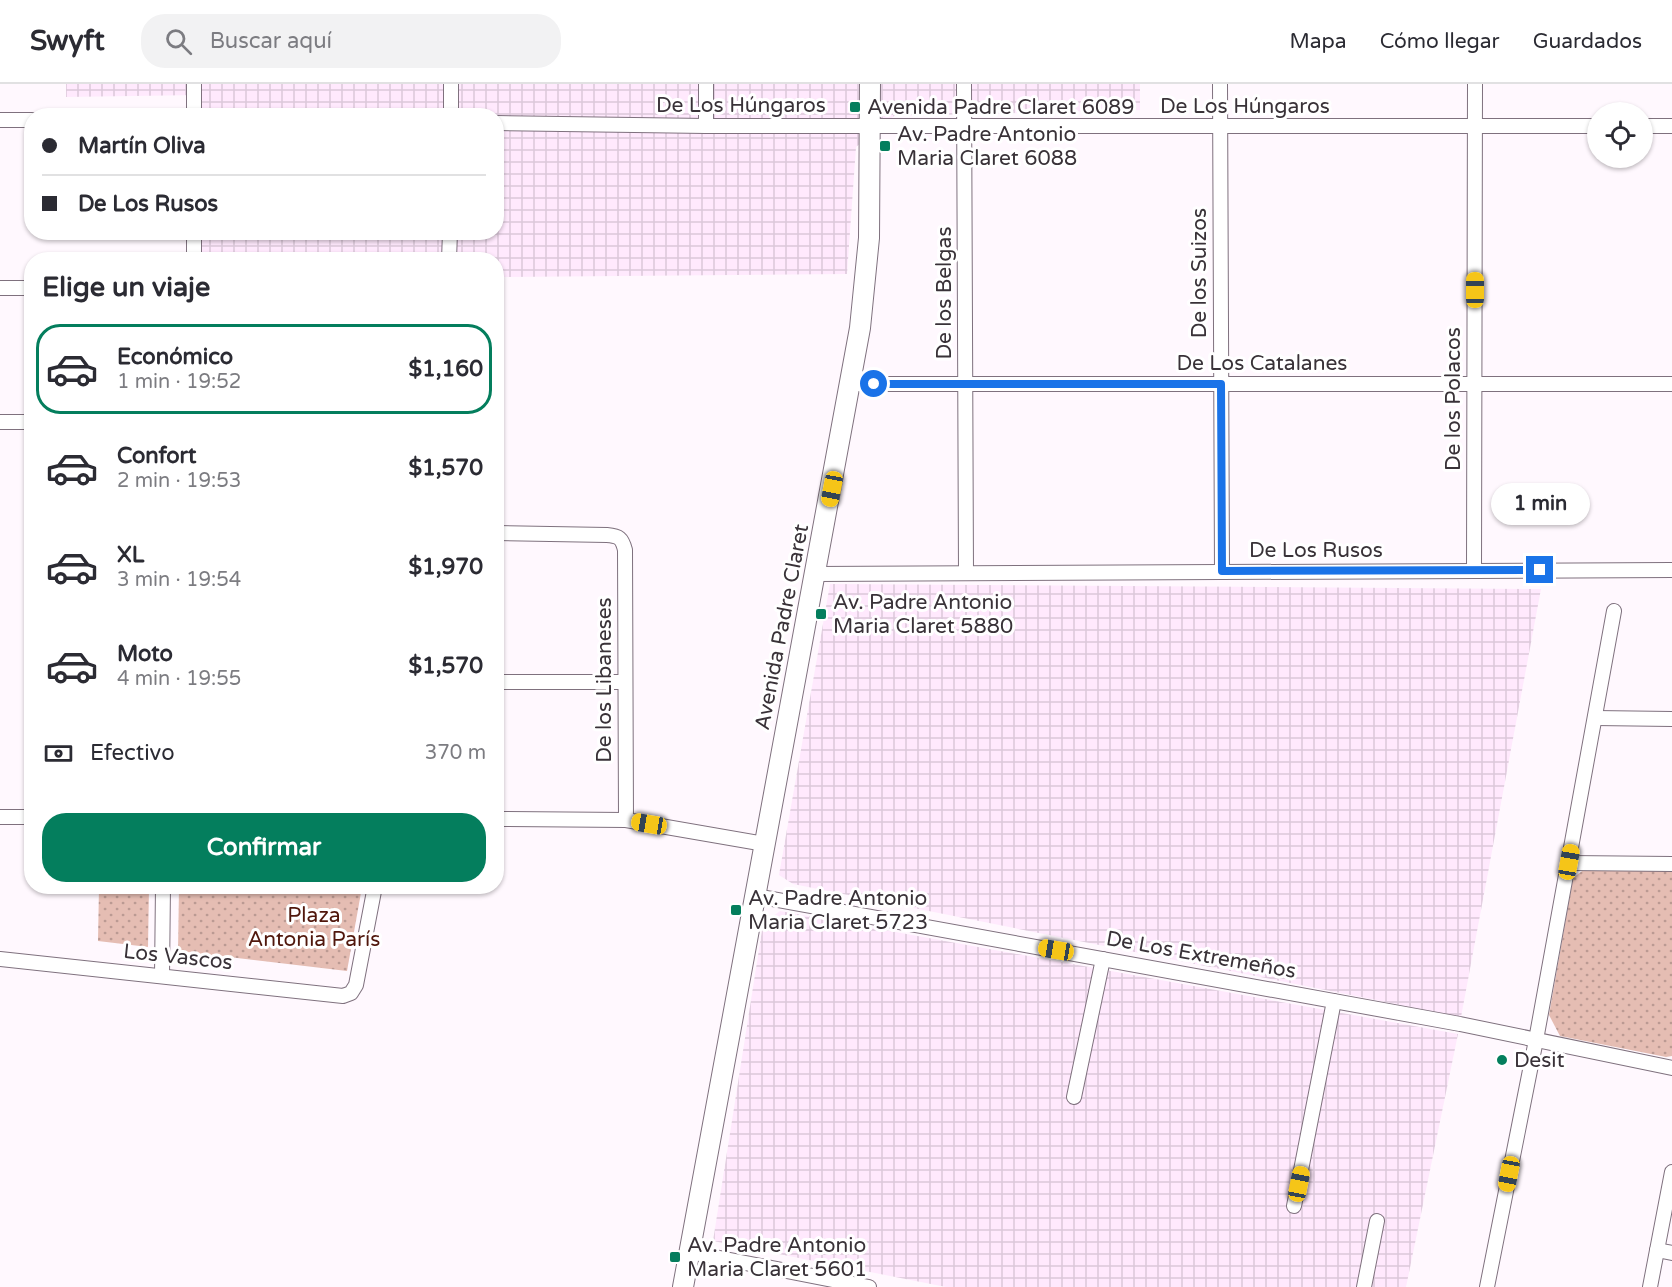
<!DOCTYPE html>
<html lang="es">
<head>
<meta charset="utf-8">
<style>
  :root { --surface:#fff; --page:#f2f2f3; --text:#2b2b33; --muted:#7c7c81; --line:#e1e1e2; --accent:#047e5d }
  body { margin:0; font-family:"Varela Round",sans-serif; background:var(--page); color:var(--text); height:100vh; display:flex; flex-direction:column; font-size:22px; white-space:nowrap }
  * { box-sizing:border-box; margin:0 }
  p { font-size:20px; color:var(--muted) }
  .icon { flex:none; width:33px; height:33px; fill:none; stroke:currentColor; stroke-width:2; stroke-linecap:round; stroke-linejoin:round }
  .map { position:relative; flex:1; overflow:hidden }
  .details { position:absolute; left:24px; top:168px; width:480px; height:642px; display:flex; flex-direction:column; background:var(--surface); border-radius:24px; box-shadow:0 2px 4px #0004 }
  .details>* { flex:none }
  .guide { position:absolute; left:24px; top:24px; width:480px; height:132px; border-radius:24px; box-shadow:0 2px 4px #0004; display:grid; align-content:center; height:132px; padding:0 18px; background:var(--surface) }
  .tools { position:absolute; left:1587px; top:18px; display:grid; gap:12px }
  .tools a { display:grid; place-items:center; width:66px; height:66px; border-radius:50%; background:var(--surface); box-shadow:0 2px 4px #0004; font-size:30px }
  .end { position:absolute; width:27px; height:27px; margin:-14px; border:8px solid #1a73e8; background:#fff; box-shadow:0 0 0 3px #fff }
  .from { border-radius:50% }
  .bubble { position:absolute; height:42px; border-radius:21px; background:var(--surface); box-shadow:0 2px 4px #0004; font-size:20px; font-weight:800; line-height:42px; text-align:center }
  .car { position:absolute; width:18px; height:36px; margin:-18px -9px; border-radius:8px; box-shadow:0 0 4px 2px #0007; background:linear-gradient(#f5c518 24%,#345 0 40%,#f5c518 0 76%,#345 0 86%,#f5c518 0) }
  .guide b { display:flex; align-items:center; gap:21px; height:57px; font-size:22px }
  .guide b+b { border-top:2px solid var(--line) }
  .guide i { width:15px; height:15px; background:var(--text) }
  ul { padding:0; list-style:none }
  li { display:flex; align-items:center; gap:18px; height:90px; margin:0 12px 9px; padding:0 6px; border:3px solid transparent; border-radius:24px }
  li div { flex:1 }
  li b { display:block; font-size:22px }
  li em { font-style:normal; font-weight:800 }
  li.active { border-color:var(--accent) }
  li>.icon { width:54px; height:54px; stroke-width:1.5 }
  h2 { padding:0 18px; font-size:27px; line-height:72px }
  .pay { display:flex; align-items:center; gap:15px; height:66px; padding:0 18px; font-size:22px }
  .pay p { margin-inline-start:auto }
  .button { display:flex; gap:12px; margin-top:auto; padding:12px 18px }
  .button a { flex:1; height:69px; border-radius:24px; background:var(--accent); color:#fff; font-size:24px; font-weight:800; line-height:69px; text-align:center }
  header { display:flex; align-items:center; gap:36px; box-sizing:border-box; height:84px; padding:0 30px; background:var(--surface); border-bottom:2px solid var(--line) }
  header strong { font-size:28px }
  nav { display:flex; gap:33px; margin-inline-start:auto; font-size:21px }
  .search { width:420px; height:54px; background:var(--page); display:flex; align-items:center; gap:15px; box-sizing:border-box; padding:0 21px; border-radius:24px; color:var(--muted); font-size:22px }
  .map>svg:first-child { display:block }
  .industrial { fill:url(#industrial-grid) }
  .park { fill:url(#park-dots) }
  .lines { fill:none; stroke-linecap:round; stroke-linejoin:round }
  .street-casing { stroke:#7f717e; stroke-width:16 }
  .secondary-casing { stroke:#7f717e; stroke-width:22 }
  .street { stroke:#fff; stroke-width:14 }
  .secondary { stroke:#fff; stroke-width:20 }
  .route { stroke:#1a73e8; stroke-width:8 }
  .poi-dot { fill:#047e5d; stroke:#fff; stroke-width:2 }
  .labels { text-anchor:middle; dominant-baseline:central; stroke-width:6; stroke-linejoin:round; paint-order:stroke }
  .street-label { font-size:21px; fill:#393238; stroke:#fff }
  .poi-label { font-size:21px; fill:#393238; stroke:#fff; text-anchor:start }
  .park-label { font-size:21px; fill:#50170c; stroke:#fff }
</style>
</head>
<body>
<header>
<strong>Swyft</strong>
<div class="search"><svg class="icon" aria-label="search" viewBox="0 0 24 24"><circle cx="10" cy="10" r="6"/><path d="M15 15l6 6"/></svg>Buscar aquí</div>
<nav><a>Mapa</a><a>Cómo llegar</a><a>Guardados</a></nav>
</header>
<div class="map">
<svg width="1672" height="1203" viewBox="0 0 1672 1203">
  <defs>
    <pattern id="industrial-grid" width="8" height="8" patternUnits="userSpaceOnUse" patternTransform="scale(1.5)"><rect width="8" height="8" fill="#ffe9fd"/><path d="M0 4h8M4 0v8" fill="none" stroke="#dbc8da"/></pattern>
    <pattern id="park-dots" width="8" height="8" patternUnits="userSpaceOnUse" patternTransform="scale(1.5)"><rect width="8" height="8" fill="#e5bdb3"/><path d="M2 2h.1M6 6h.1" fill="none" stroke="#bb9a93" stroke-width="1.8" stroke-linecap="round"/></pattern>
  </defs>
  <rect width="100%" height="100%" fill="#fff8fe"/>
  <!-- industrial -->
  <g class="industrial">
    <polygon points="66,0 1140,0 1140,26 894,32 856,63 847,190 497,193 496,176 202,175 202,149 496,148 496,32 201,32 200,11 66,13"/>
    <polygon points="830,500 1541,505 1461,933 793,800 779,791"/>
    <polygon points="780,827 1458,950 1406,1203 946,1203 713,1157 763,840"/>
  </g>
  <!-- park -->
  <g class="park">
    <polygon points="1586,784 1672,785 1672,972 1666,973 1560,952 1549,931 1573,794"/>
    <polygon points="99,803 149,803 148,863 98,857"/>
    <polygon points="179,803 362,803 347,887 178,867"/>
  </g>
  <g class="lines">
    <defs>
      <g id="street">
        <polyline points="706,0 706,42"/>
        <polyline points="964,0 966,489"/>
        <polyline points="1220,0 1222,487"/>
        <polyline points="194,32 194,0"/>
        <polyline points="451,32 451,0"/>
        <polyline points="0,36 32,36"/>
        <polyline points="496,39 706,42 1598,42"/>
        <polyline points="1642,42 1672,42"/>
        <polyline points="194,176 194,148"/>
        <polyline points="449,176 450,148"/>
        <polyline points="0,204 32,204"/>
        <polyline points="851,300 1672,300"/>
        <polyline points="0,338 32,338"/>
        <path d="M496,449L607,451C619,452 622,454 625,466L626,736"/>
        <polyline points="1474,486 1475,0"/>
        <polyline points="816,490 1672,486"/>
        <polyline points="496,598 625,598"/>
        <polyline points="1595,634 1672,635"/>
        <polyline points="0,733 32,733"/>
        <polyline points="496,735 626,736 765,760"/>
        <polyline points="1569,779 1672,780"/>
        <polyline points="756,812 1460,940 1672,984"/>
        <polyline points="0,875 343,912 351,909 356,901 375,802"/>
        <polyline points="162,892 163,802"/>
        <polyline points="1074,1013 1103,875"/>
        <polyline points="1294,1122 1334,917"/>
        <polyline points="1657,1166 1672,1169"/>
        <polyline points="689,1168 869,1203"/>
        <polyline points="1364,1203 1377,1137"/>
        <polyline points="1487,1203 1536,956 1614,527"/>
        <polyline points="1650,1203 1672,1088"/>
      </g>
      <polyline id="secondary" points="683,1203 860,244 869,154 870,0"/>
    </defs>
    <!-- street casing -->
    <use href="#street" class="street-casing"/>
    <!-- secondary casing -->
    <use href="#secondary" class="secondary-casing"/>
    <!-- street -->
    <use href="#street" class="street"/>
    <!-- secondary -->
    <use href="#secondary" class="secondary"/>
  </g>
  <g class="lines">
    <!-- route -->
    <polyline class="route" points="874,300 1221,300 1222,487 1540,486"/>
  </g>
  <!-- markers -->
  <g class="poi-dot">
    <rect x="849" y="17" width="12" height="12" rx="3"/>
    <rect x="879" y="56" width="12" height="12" rx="3"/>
    <rect x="815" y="524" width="12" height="12" rx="3"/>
    <rect x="730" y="820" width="12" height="12" rx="3"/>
    <circle cx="1502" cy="976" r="6"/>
    <rect x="669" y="1167" width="12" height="12" rx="3"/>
  </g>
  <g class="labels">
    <!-- street labels -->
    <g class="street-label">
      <text x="741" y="21">De Los Húngaros</text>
      <text x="1245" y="22">De Los Húngaros</text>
      <text transform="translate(1199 189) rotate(-90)">De los Suizos</text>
      <text transform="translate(944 209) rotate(-90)">De los Belgas</text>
      <text x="1262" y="279">De Los Catalanes</text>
      <text transform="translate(1453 315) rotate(-90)">De los Polacos</text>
      <text x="1316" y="466">De Los Rusos</text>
      <text transform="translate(782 543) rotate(-79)">Avenida Padre Claret</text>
      <text transform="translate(604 596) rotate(-90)">De los Libaneses</text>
      <text transform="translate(1201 871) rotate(10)">De Los Extremeños</text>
      <text transform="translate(178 873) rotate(6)">Los Vascos</text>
    </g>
    <!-- poi labels -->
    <g class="poi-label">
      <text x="867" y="23">Avenida Padre Claret 6089</text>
      <text x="897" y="50">Av. Padre Antonio<tspan x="897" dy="24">Maria Claret 6088</tspan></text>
      <text x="833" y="518">Av. Padre Antonio<tspan x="833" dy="24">Maria Claret 5880</tspan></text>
      <text x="748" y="814">Av. Padre Antonio<tspan x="748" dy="24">Maria Claret 5723</tspan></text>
      <text x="1514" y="976">Desit</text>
      <text x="687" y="1161">Av. Padre Antonio<tspan x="687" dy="24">Maria Claret 5601</tspan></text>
    </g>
    <!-- park labels -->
    <g class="park-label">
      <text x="314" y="831">Plaza<tspan x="314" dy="24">Antonia París</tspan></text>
    </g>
  </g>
</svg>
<div class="tools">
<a><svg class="icon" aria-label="locate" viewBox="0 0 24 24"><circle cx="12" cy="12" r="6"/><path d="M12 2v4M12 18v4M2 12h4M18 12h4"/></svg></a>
</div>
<i class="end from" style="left:874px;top:300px"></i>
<i class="end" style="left:1540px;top:486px"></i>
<div class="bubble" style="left:1491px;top:399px;width:99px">1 min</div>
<i class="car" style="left:1475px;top:206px;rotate:0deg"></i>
<i class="car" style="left:832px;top:405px;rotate:191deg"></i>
<i class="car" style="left:649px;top:740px;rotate:280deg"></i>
<i class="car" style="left:1569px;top:778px;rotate:10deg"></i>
<i class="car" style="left:1056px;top:866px;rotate:280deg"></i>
<i class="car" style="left:1509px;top:1090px;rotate:191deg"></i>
<i class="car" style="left:1299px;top:1100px;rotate:11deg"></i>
<div class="guide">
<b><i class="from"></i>Martín Oliva</b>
<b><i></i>De Los Rusos</b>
</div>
<section class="details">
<h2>Elige un viaje</h2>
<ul>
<li class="active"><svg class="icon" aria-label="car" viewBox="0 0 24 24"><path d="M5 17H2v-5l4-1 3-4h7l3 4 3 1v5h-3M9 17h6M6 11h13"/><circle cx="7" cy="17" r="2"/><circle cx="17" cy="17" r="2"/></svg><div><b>Económico</b><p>1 min · 19:52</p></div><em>$1,160</em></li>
<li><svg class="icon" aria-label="car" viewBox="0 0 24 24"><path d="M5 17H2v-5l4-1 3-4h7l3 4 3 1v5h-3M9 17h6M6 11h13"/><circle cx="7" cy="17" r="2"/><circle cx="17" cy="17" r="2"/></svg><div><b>Confort</b><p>2 min · 19:53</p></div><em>$1,570</em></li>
<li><svg class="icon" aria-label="car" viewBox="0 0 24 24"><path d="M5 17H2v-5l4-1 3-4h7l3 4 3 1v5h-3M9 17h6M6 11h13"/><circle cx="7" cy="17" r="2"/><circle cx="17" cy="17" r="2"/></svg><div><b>XL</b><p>3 min · 19:54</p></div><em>$1,970</em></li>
<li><svg class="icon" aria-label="car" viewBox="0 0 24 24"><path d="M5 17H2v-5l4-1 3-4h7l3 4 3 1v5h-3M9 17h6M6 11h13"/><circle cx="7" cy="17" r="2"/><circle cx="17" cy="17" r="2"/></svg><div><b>Moto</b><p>4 min · 19:55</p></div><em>$1,570</em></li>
</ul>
<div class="pay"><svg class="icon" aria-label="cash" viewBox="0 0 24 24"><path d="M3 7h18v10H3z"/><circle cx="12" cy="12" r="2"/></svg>Efectivo<p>370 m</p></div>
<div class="button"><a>Confirmar</a></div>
</section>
</div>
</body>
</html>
